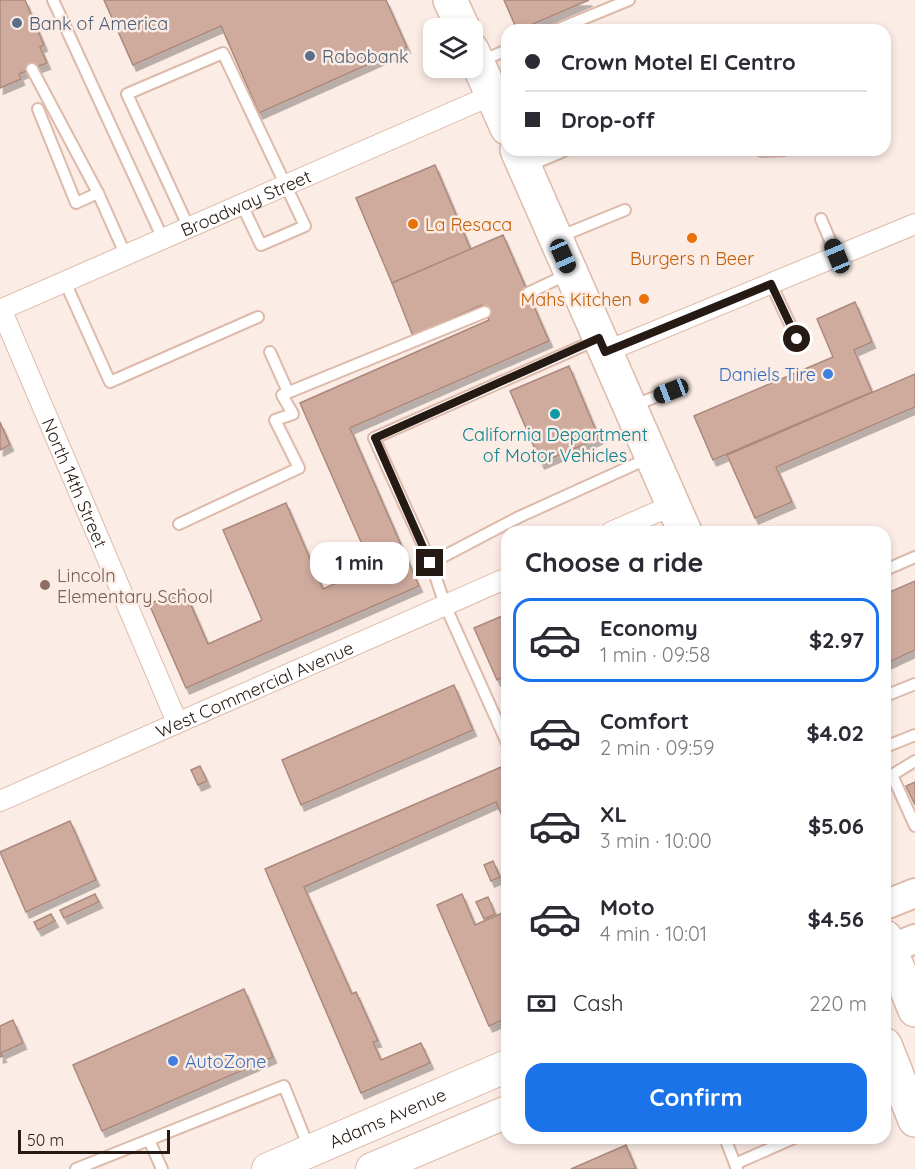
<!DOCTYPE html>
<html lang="en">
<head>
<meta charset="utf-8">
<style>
  :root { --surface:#fff; --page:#f7f7f7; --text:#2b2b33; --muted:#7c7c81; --line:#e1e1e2; --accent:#1a73e8 }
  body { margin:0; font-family:Quicksand,sans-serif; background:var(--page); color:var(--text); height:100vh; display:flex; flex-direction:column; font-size:22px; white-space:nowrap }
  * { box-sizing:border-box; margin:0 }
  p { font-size:20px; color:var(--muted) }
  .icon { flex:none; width:33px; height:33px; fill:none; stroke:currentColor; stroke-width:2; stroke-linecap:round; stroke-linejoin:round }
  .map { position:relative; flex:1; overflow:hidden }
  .side { position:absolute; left:501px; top:526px; width:390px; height:618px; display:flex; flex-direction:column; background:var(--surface); border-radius:18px; box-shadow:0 3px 9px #0003 }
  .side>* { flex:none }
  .banner { position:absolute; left:501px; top:24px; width:390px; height:132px; border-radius:18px; box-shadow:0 3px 9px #0003; display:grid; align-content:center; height:132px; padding:0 24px; background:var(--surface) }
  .buttons { position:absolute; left:423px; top:18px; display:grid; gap:12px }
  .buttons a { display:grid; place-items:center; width:60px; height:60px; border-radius:12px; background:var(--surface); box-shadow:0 3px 9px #0003; font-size:30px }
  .scale { position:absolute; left:18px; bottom:15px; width:152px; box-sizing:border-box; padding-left:6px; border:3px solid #261a14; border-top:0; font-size:16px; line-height:21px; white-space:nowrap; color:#261a14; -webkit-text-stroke:4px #fbece5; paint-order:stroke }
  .end { position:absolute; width:27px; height:27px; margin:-14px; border:8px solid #261a14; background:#fff; box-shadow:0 0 0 3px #fff }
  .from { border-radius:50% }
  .bubble { position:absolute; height:42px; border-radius:18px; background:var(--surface); box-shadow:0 3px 9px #0003; font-size:20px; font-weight:700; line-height:42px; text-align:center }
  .car { position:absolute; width:18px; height:36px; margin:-18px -9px; border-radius:8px; box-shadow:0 0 4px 2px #0007; background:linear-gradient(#222 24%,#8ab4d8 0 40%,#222 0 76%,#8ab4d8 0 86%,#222 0) }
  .banner b { display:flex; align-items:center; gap:21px; height:57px; font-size:22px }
  .banner b+b { border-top:2px solid var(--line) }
  .banner i { width:15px; height:15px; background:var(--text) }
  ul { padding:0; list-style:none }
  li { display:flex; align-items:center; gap:18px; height:84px; margin:0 12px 9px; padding:0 12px; border:3px solid transparent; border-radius:18px }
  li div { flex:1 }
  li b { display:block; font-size:22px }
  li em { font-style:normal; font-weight:700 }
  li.on { border-color:var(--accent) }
  li>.icon { width:54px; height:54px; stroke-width:1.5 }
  h2 { padding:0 24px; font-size:27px; line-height:72px }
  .pay { display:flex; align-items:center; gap:15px; height:66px; padding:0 24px; font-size:22px }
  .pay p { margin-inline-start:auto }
  .primary-button { display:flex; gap:12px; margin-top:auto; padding:12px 24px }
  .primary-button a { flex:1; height:69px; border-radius:18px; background:var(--accent); color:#fff; font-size:24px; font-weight:700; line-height:69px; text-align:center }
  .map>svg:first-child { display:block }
  .building { fill:#cfab9e; stroke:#ac897c; stroke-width:1.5; filter:url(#shadow) }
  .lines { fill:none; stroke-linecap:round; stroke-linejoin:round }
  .lane-casing { stroke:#ddbaaa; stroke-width:14 }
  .street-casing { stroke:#ddbaaa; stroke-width:22 }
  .secondary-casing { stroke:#ddbaaa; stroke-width:32 }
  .primary-casing { stroke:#ddbaaa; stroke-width:34 }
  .highway-casing { stroke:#ddbaaa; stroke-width:36 }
  .lane { stroke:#fff; stroke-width:10 }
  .street { stroke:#fff; stroke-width:20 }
  .secondary { stroke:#fff; stroke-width:28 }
  .primary { stroke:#fff; stroke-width:32 }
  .highway { stroke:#fff; stroke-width:33 }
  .route { stroke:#261a14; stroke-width:8 }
  .service-dot { fill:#5c6f8a; stroke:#fbece5; stroke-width:2 }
  .food-dot { fill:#e8710a; stroke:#fbece5; stroke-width:2 }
  .shop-dot { fill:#3f7fe0; stroke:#fbece5; stroke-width:2 }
  .culture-dot { fill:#0f9aa8; stroke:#fbece5; stroke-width:2 }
  .education-dot { fill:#8d6e63; stroke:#fbece5; stroke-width:2 }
  .labels { text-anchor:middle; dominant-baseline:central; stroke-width:5; stroke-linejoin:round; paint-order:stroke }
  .service-label { font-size:18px; fill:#4e5e75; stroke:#fbece5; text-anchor:start }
  .street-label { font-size:18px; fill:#261a14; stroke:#fbece5 }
  .food-label { font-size:18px; fill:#c56008; stroke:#fbece5; text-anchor:start }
  .shop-label { font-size:18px; fill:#366cbe; stroke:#fbece5; text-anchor:end }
  .culture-label { font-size:18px; fill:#0d838f; stroke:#fbece5 }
  .education-label { font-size:18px; fill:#785e54; stroke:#fbece5; text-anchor:start }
</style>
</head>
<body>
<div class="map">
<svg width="915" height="1169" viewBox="0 0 915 1169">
  <defs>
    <filter id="shadow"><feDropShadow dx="3.5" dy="6" stdDeviation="0" flood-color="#0004"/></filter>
  </defs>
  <rect width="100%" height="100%" fill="#fbece5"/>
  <!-- building -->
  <g class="building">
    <polygon points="0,0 25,0 44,45 40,47 47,63 19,74 21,79 0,88"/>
    <polygon points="104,0 386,0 407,47 259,113 221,26 133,65"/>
    <polygon points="504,0 589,0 519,30 517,30"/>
    <polygon points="435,165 471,250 392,283 356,198"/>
    <polygon points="503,235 549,341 350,428 419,586 186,688 149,604 184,589 208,644 262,620 223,530 286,503 323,589 372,567 300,403 489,320 482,305 413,336 392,283"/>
    <polygon points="855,302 872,342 854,350 872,392 713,460 694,416 833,357 817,319"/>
    <polygon points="569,366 599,438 541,463 510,391"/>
    <polygon points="915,374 915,407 776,467 792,502 755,518 727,455"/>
    <polygon points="0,422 10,445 0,450"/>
    <polygon points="915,581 915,650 885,664 885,594"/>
    <polygon points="507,614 507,675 497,680 474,628"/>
    <polygon points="454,685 473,730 301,805 282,760"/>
    <polygon points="506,765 507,827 496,802 304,887 352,994 356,992 378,1041 373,1042 381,1060 421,1043 430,1063 361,1093 265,869"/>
    <polygon points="200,766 207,781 198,785 191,770"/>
    <polygon points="915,782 915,805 906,786"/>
    <polygon points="70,821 96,880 26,912 0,852"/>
    <polygon points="493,861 500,877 491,881 484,865"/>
    <polygon points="95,894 99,902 64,918 60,910"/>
    <polygon points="462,894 475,925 507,911 507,1018 489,1026 437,905"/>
    <polygon points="488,897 495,914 484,919 476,902"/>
    <polygon points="51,914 55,921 38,930 34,922"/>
    <polygon points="244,989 273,1057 102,1131 73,1065"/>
    <polygon points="13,1020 23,1043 1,1053 3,1056 0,1057 0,1026"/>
    <polygon points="626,1145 636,1169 571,1169"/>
  </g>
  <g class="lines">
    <defs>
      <g id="lane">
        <polyline points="53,0 163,239"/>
        <polyline points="556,30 629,0"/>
        <polyline points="481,61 507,50"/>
        <polyline points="32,69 98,193"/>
        <polyline points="38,109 76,203 98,193 126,256"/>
        <polyline points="762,151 784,150"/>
        <polyline points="529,166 564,151"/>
        <polyline points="821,219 837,257"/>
        <polyline points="189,228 127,94 223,53 305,226 261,245 242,205"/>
        <polyline points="559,237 625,210"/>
        <polyline points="65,282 110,382 258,317"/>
        <polyline points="771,284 797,339"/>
        <polyline points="528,293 568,274"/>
        <polyline points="270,352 288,392"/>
        <polyline points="632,406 671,391"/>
        <polyline points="179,524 299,468 275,420 293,414 282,395 485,312"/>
        <polyline points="431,563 519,517 649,458"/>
        <polyline points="885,570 915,557"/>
        <polyline points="885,696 915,684"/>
        <polyline points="507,743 445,605 431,563 374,438 596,340"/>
        <polyline points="885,747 915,735"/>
        <polyline points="915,761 892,775 915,826"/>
        <polyline points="725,1138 737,1169"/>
        <polyline points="149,1140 162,1169"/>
        <polyline points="735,1164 794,1138"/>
        <polyline points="76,1169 284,1086 309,1148"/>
      </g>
      <g id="street">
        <path id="s1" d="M1,309L177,722"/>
        <path id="s2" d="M0,310L492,95"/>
        <polyline points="605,352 915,224"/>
        <polyline points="611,532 673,505"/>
        <path id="s3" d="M0,801L507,578"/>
      </g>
      <g id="secondary">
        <polyline points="885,905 915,893"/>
        <polyline points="890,949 915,939"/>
      </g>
      <g id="primary">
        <path id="s4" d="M268,1169L507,1066"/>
        <polyline points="372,1169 507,1112"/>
      </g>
      <g id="highway">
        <polyline points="450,0 463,28"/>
        <polyline points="472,50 507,128"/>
        <polyline points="517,150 685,532"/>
        <polyline points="885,937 915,1010"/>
        <polyline points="885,1045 915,1120"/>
      </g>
    </defs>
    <!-- lane casing -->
    <use href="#lane" class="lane-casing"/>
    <!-- street casing -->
    <use href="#street" class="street-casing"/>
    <!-- secondary casing -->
    <use href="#secondary" class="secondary-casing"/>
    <!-- primary casing -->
    <use href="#primary" class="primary-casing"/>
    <!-- highway casing -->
    <use href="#highway" class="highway-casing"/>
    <!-- lane -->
    <use href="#lane" class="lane"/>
    <!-- street -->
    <use href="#street" class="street"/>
    <!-- secondary -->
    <use href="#secondary" class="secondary"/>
    <!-- primary -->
    <use href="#primary" class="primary"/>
    <!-- highway -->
    <use href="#highway" class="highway"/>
  </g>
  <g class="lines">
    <!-- route -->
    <polyline class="route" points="430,563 375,438 599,338 605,352 771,284 797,339"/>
  </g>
  <!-- markers -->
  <g class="service-dot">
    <circle cx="17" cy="23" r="6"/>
    <circle cx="310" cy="56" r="6"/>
  </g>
  <g class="food-dot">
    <circle cx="413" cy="224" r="6"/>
    <circle cx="692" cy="238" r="6"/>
    <circle cx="644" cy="299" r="6"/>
  </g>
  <g class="shop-dot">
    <circle cx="828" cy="374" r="6"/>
    <circle cx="173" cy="1061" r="6"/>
  </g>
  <circle class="culture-dot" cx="555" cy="414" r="6"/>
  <circle class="education-dot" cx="45" cy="585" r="6"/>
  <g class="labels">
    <!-- service labels -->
    <g class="service-label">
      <text x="29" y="23">Bank of America</text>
      <text x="322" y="56">Rabobank</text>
    </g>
    <!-- street labels -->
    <g class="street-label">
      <text stroke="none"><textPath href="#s2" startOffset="268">Broadway Street</textPath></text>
      <text stroke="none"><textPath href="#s1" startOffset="189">North 14th Street</textPath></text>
      <text stroke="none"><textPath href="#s3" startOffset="278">West Commercial Avenue</textPath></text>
      <text stroke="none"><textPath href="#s4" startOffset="130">Adams Avenue</textPath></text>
    </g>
    <!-- food labels -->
    <g class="food-label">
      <text x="425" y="224">La Resaca</text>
      <text x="692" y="258" text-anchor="middle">Burgers n Beer</text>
      <text x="632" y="299" text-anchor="end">Mahs Kitchen</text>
    </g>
    <!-- shop labels -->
    <g class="shop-label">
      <text x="816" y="374">Daniels Tire</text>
      <text x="185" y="1061" text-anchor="start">AutoZone</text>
    </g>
    <!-- culture labels -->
    <g class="culture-label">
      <text x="555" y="434">California Department<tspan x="555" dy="21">of Motor Vehicles</tspan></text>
    </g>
    <!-- education labels -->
    <g class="education-label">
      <text x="57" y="575">Lincoln<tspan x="57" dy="21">Elementary School</tspan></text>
    </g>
  </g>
</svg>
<div class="buttons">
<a><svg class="icon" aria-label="layers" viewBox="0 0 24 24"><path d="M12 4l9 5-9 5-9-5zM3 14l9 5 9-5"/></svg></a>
</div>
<div class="scale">50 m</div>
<i class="end from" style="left:797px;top:339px"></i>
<i class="end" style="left:430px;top:563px"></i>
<div class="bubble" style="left:310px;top:542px;width:99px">1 min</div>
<i class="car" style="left:563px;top:256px;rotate:156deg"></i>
<i class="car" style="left:837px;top:256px;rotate:337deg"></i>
<i class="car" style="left:671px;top:391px;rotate:249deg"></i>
<div class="banner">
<b><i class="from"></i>Crown Motel El Centro</b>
<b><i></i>Drop-off</b>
</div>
<section class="side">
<h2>Choose a ride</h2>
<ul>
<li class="on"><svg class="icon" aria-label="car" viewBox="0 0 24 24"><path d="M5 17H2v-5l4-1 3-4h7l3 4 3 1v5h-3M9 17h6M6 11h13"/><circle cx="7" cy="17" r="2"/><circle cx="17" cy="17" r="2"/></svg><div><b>Economy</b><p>1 min · 09:58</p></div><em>$2.97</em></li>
<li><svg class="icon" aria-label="car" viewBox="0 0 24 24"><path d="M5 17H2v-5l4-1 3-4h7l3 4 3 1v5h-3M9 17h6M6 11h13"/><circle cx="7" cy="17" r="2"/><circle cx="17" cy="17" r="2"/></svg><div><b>Comfort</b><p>2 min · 09:59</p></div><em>$4.02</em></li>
<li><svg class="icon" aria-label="car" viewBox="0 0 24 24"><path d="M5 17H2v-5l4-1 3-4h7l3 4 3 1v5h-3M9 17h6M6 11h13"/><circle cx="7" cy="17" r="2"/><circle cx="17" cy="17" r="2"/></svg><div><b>XL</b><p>3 min · 10:00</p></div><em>$5.06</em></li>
<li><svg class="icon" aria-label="car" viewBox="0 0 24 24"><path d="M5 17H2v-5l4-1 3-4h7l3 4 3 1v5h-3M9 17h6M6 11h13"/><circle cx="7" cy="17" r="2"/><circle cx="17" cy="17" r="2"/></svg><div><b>Moto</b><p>4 min · 10:01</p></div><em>$4.56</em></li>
</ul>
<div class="pay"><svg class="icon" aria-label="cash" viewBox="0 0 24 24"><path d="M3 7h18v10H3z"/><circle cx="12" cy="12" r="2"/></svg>Cash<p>220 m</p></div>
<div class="primary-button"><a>Confirm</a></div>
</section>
</div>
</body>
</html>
